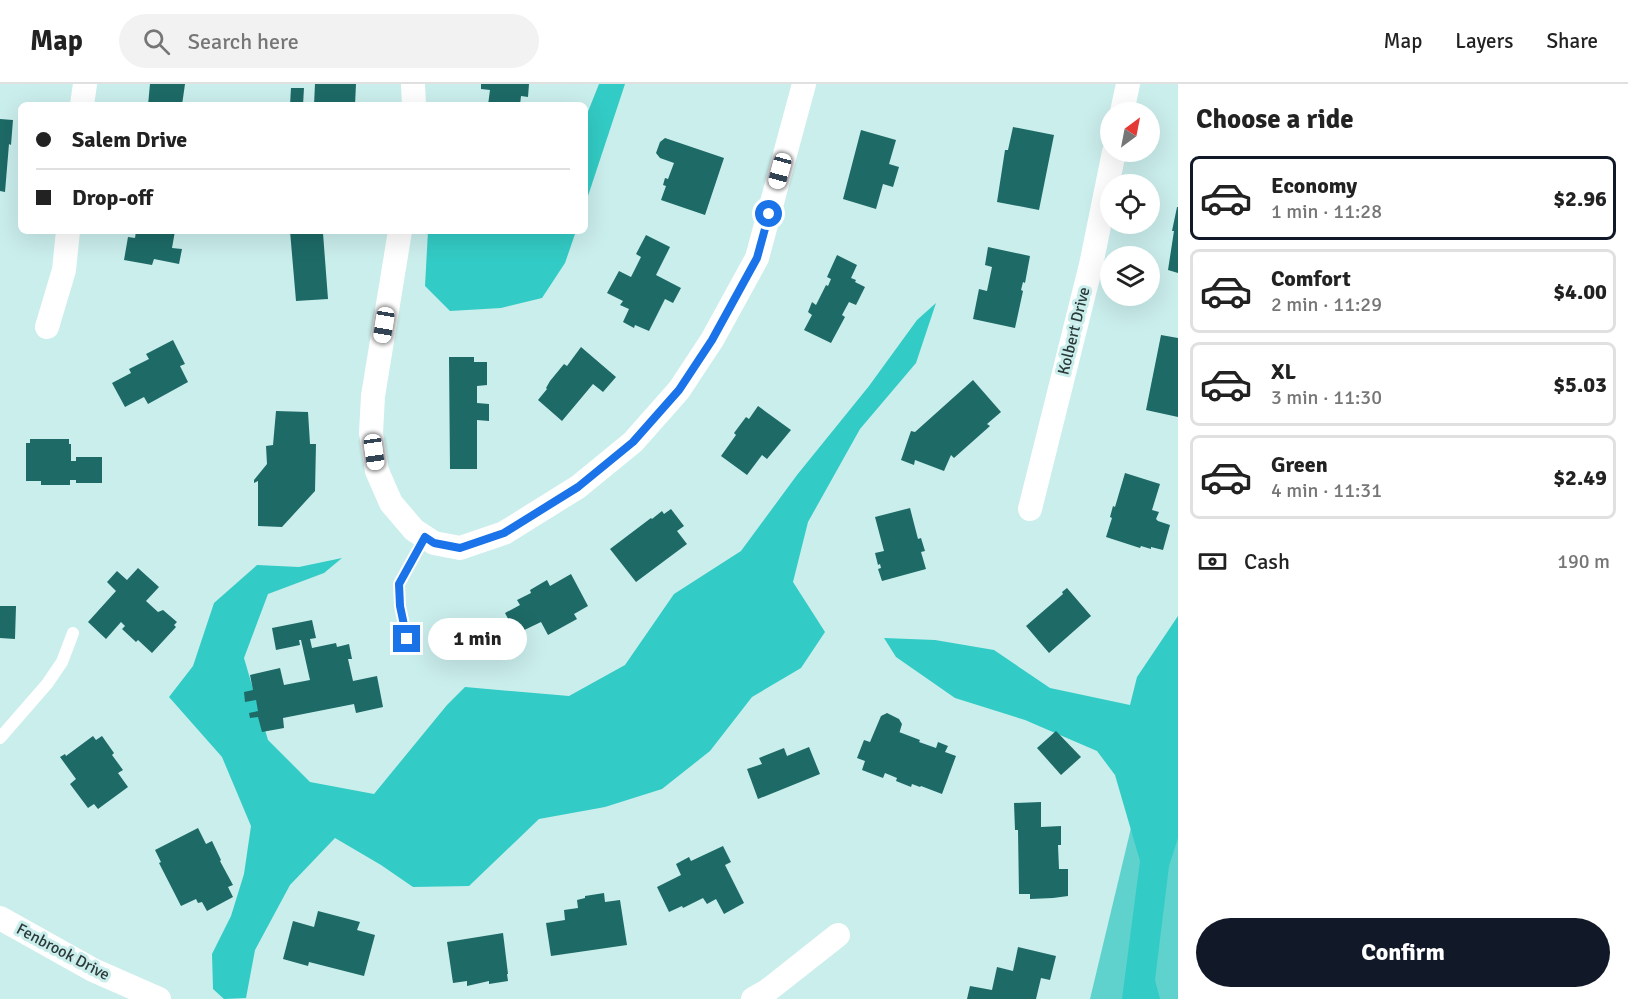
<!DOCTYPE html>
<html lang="en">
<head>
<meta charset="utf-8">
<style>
  :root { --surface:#fff; --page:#f2f2f2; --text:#222; --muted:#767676; --line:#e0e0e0; --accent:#111827 }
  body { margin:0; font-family:Signika,sans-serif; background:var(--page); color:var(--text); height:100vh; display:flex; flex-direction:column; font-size:22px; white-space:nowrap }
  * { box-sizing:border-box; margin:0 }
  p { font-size:20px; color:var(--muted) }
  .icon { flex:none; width:33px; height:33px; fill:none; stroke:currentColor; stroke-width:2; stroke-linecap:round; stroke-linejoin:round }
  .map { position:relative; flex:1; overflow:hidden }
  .side { display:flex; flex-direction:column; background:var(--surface); width:450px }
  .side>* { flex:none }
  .hud { position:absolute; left:18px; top:18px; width:570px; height:132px; border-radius:9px; box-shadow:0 6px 24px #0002; display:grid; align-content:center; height:132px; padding:0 18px; background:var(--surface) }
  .needle { width:39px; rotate:32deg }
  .fabs { position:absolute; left:1100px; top:18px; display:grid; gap:12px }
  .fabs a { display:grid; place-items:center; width:60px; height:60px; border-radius:50%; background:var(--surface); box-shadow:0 6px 24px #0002; font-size:30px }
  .end { position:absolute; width:27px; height:27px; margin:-14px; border:8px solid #1a73e8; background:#fff; box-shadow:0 0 0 3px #fff }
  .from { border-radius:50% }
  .bubble { position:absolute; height:42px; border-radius:21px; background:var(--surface); box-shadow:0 6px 24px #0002; font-size:20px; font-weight:700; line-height:42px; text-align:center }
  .car { position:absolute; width:18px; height:36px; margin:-18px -9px; border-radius:8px; box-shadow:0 0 4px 2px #0007; background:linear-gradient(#fff 24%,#345 0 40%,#fff 0 76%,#345 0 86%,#fff 0) }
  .hud b { display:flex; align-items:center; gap:21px; height:57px; font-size:22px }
  .hud b+b { border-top:2px solid var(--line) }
  .hud i { width:15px; height:15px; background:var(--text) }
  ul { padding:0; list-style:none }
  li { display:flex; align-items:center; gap:18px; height:84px; margin:0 12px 9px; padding:0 6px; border:3px solid var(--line); border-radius:9px }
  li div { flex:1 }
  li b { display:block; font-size:22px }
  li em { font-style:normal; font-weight:700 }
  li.on { border-color:var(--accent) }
  li>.icon { width:54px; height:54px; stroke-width:1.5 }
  h2 { padding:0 18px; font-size:27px; line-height:72px }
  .pay { display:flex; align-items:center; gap:15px; height:66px; padding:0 18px; font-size:22px }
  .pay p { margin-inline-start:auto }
  .action { display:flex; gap:12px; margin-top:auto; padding:12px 18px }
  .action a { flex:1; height:69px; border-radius:36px; background:var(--accent); color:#fff; font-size:24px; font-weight:700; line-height:69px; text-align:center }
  header { display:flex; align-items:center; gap:36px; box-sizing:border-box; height:84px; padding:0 30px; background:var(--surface); border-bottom:2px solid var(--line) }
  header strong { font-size:28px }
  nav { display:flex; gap:33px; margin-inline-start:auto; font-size:21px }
  .search { width:420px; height:54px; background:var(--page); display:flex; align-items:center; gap:15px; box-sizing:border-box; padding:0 21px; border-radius:33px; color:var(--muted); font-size:22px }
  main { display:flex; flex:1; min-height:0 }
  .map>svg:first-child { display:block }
  .green { fill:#5fd2cd }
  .forest { fill:#33cbc5 }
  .building { fill:#1d6a67 }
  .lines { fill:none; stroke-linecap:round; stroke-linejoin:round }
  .lane { stroke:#fff; stroke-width:12 }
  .street { stroke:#fff; stroke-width:24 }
  .route { stroke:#1a73e8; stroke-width:8 }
  .labels { text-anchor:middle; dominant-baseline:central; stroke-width:6; stroke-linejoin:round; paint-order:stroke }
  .street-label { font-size:16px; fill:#2b3939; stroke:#caeeec }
</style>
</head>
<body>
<header>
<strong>Map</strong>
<div class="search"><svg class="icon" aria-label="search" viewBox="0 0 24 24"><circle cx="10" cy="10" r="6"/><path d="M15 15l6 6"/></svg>Search here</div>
<nav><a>Map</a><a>Layers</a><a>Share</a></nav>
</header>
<main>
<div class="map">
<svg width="1178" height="915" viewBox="0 0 1178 915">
  <rect width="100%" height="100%" fill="#caeeec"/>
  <!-- green -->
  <polygon class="green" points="1178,548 1178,915 1090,915"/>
  <!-- forest -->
  <g class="forest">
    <polygon points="599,0 625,0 585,121 585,35"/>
    <polygon points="428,147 576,147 565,179 542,214 501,224 450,227 425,202"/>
    <polygon points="936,219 916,279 860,345 808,438 793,498 825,548 801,584 752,613 710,667 662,705 605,723 539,735 469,802 413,803 381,781 335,754 290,801 255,866 246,914 224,915 213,905 212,870 231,832 244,790 251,742 222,673 169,613 193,582 214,519 257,481 299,483 342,474 324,489 268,510 244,574 268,656 310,698 374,710 447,621 465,603 569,612 625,581 674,510 741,467 797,391 869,302 917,236"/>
    <polygon points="1178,532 1178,754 1169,782 1155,896 1160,915 1122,915 1140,777 1115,691 1097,667 1025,636 955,614 896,573 884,554 935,556 994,566 1050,604 1130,621 1137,593"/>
  </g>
  <!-- building -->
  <g class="building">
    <polygon points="150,0 185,0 182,21 148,21"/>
    <polygon points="315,0 356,0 355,21 314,21"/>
    <polygon points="481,0 529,0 528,13 521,12 520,21 488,21 490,6 481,5"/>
    <polygon points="291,4 304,4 303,21 290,21"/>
    <polygon points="0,35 13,36 11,61 9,60 5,108 0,107"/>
    <polygon points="1013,43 1054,51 1039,126 997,118 1005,66 1008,66"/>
    <polygon points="861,46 896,56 889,80 899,83 893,103 883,100 876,125 843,115"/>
    <polygon points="665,54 724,74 705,131 661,116 666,102 663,101 665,94 668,95 674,79 660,74 656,69 660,58"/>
    <polygon points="1177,123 1178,123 1178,189 1168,186 1174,147 1172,147"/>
    <polygon points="136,147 175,147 172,164 182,165 179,180 154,175 152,181 124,176 128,153 135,154"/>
    <polygon points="290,147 329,147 329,149 323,149 328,215 296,217"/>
    <polygon points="646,151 670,163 656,191 681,204 673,219 665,215 649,247 635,241 634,244 623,238 629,225 620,221 623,217 607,209 619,187 631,193 641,173 636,170"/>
    <polygon points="988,163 1030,172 1025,199 1023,198 1021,206 1023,207 1015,244 973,235 979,205 987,207 992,183 985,181"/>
    <polygon points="837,171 857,181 851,194 856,196 855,198 865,203 856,221 849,218 842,231 845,233 831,259 804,246 812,231 808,228 812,218 816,221 826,201 828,202 831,195 827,193"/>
    <polygon points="1161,251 1178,254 1178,333 1146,326"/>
    <polygon points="173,256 185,280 180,282 188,298 148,320 144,313 125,323 112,299 131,289 129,285 149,275 146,270"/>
    <polygon points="581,263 616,293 603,308 593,300 562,337 538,316 547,305 546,304 550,297 564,280 567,282"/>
    <polygon points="449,273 474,273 474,278 487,278 487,301 477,302 477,319 489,320 489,337 477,336 477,385 450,385"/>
    <polygon points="973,296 1001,328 987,340 990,342 954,374 951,371 944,387 915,376 914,381 901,376 911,347 915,348"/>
    <polygon points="758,322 791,346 767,375 762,371 747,391 721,372 736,351 734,349 746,333 749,335"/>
    <polygon points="276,327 308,328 310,360 316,360 315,407 282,443 258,442 258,397 254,399 254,396 267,380 266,362 273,361"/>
    <polygon points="30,355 69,355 69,360 71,360 71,377 76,377 76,373 102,373 102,399 76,399 76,396 70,396 70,401 41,401 41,397 26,397 26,359 30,359"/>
    <polygon points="1125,389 1160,400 1152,426 1159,428 1156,435 1158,437 1170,441 1163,466 1151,463 1151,465 1141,462 1140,464 1106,453 1112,434 1110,433 1113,422 1115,423"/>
    <polygon points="910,424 918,455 921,454 925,467 921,468 926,485 882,497 878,485 881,484 880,480 878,481 875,469 884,467 875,433"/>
    <polygon points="671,425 684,442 677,447 687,460 636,498 610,465 651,434 652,435 662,427 664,430"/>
    <polygon points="138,484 159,503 146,517 158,528 163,526 177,538 174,541 176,543 152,569 138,556 136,558 122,545 125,542 121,538 106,555 88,538 116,507 107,498 117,487 127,496"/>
    <polygon points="571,490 588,522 574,530 577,535 548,551 541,538 516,550 505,529 520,521 517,516 531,509 530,506 547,496 550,502"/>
    <polygon points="1067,504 1091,532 1049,569 1026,542 1063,510 1062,508"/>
    <polygon points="0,522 16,522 15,555 0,554"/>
    <polygon points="312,536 316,554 310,555 312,564 336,559 337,563 349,560 352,575 348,575 353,597 377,592 383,623 356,629 354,620 283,634 284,644 262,648 258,633 250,634 249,629 258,627 256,616 245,618 244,608 253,606 250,591 280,584 284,601 310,596 301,556 299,556 300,561 276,566 272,544"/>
    <polygon points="887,629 899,635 902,640 899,650 899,648 920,656 919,658 936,664 938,658 948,662 945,668 956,672 942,710 921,702 920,703 912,700 911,703 896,697 897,694 885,689 883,694 862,686 865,677 857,674 864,656 870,658 881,632"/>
    <polygon points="1056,647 1081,673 1061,691 1037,664"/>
    <polygon points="93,652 96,656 102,652 114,669 112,671 123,686 118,689 128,703 98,725 94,720 88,724 70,700 76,695 60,673 65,670 66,672"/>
    <polygon points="809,663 820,690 758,715 747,685 762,680 759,674 784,664 787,672"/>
    <polygon points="1041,718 1041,743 1061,742 1061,761 1058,761 1059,785 1068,785 1068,812 1053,814 1030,815 1030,810 1019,810 1018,746 1015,746 1014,719"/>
    <polygon points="198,744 206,760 212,757 221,776 220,777 233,801 228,803 233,813 207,827 202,818 198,819 196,815 181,822 159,779 161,778 155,766"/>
    <polygon points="723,762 731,778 725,781 744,819 724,830 716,815 707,820 703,814 683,824 682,822 669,828 657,803 681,791 676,780 689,773 691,777"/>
    <polygon points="604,809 605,818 620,816 627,861 551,872 546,839 565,836 564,826 578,824 577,816 585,814 585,812"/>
    <polygon points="318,827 360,838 357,846 375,851 364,892 309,878 308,882 283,875 293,837 314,843"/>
    <polygon points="503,849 508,890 507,890 508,897 489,900 489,897 467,902 467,897 453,899 447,858"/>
    <polygon points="1018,863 1056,872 1050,896 1041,894 1036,915 967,915 970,902 992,906 997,883 1013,887"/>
  </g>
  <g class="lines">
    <!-- lane -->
    <g class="lane">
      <polyline points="407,555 400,522 399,500 425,453"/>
      <polyline points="0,654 47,600 62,578 73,549"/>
    </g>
    <!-- street -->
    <g class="street">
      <polyline points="413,0 414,21"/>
      <polyline points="82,21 85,0"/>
      <polyline points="1122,28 1128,0"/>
      <polyline points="400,147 373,312 371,349 377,387 391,419 414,446 434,459 460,464 504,449 578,403 633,358 679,306 712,256 757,174 804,0"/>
      <polyline points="47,243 64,186 68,147"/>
      <polyline points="1030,425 1091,181 1114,68"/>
      <polyline points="0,834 93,886 159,915"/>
      <polyline points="753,915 767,907 838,851"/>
    </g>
  </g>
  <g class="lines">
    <!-- route -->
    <polyline class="route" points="407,555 400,522 399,500 425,453 434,459 460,464 504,449 578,403 633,358 679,306 712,256 757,174 769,130"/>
  </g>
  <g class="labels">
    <!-- street labels -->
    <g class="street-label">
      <text transform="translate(1074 247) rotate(-76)">Kolbert Drive</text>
      <text transform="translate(63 868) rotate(28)">Fenbrook Drive</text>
    </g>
  </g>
</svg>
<div class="fabs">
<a><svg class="needle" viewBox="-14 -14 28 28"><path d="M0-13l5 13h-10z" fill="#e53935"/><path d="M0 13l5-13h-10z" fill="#767676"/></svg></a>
<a><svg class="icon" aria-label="locate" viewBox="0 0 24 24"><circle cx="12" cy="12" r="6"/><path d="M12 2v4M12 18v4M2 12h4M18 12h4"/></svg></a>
<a><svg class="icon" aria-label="layers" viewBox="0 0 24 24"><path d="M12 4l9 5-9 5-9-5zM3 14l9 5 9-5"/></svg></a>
</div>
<i class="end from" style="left:769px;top:130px"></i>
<i class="end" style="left:407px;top:555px"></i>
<div class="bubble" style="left:428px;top:534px;width:99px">1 min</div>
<i class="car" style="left:780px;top:87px;rotate:195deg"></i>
<i class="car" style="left:384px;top:241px;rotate:189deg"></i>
<i class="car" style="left:374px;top:368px;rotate:172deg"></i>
<div class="hud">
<b><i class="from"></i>Salem Drive</b>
<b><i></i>Drop-off</b>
</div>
</div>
<section class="side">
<h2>Choose a ride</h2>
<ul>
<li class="on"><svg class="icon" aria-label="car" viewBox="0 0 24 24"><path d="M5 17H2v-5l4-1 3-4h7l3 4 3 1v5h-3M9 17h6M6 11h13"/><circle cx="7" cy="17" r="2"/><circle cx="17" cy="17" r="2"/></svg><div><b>Economy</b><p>1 min · 11:28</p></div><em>$2.96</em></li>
<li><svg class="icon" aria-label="car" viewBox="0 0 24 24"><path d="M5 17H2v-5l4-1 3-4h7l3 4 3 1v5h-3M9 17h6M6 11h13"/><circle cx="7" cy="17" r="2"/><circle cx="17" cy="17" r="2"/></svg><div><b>Comfort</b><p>2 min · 11:29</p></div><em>$4.00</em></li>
<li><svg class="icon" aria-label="car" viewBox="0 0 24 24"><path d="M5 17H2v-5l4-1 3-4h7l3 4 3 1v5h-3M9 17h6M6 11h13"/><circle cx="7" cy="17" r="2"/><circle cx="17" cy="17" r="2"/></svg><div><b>XL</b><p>3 min · 11:30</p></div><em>$5.03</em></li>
<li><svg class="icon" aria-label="car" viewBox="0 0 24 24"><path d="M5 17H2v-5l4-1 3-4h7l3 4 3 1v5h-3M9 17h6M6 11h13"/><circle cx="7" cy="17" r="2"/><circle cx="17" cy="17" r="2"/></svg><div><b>Green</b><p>4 min · 11:31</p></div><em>$2.49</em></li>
</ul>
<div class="pay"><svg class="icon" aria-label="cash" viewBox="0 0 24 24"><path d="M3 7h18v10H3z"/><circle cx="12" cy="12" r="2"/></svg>Cash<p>190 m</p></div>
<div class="action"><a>Confirm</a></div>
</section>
</main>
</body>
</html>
